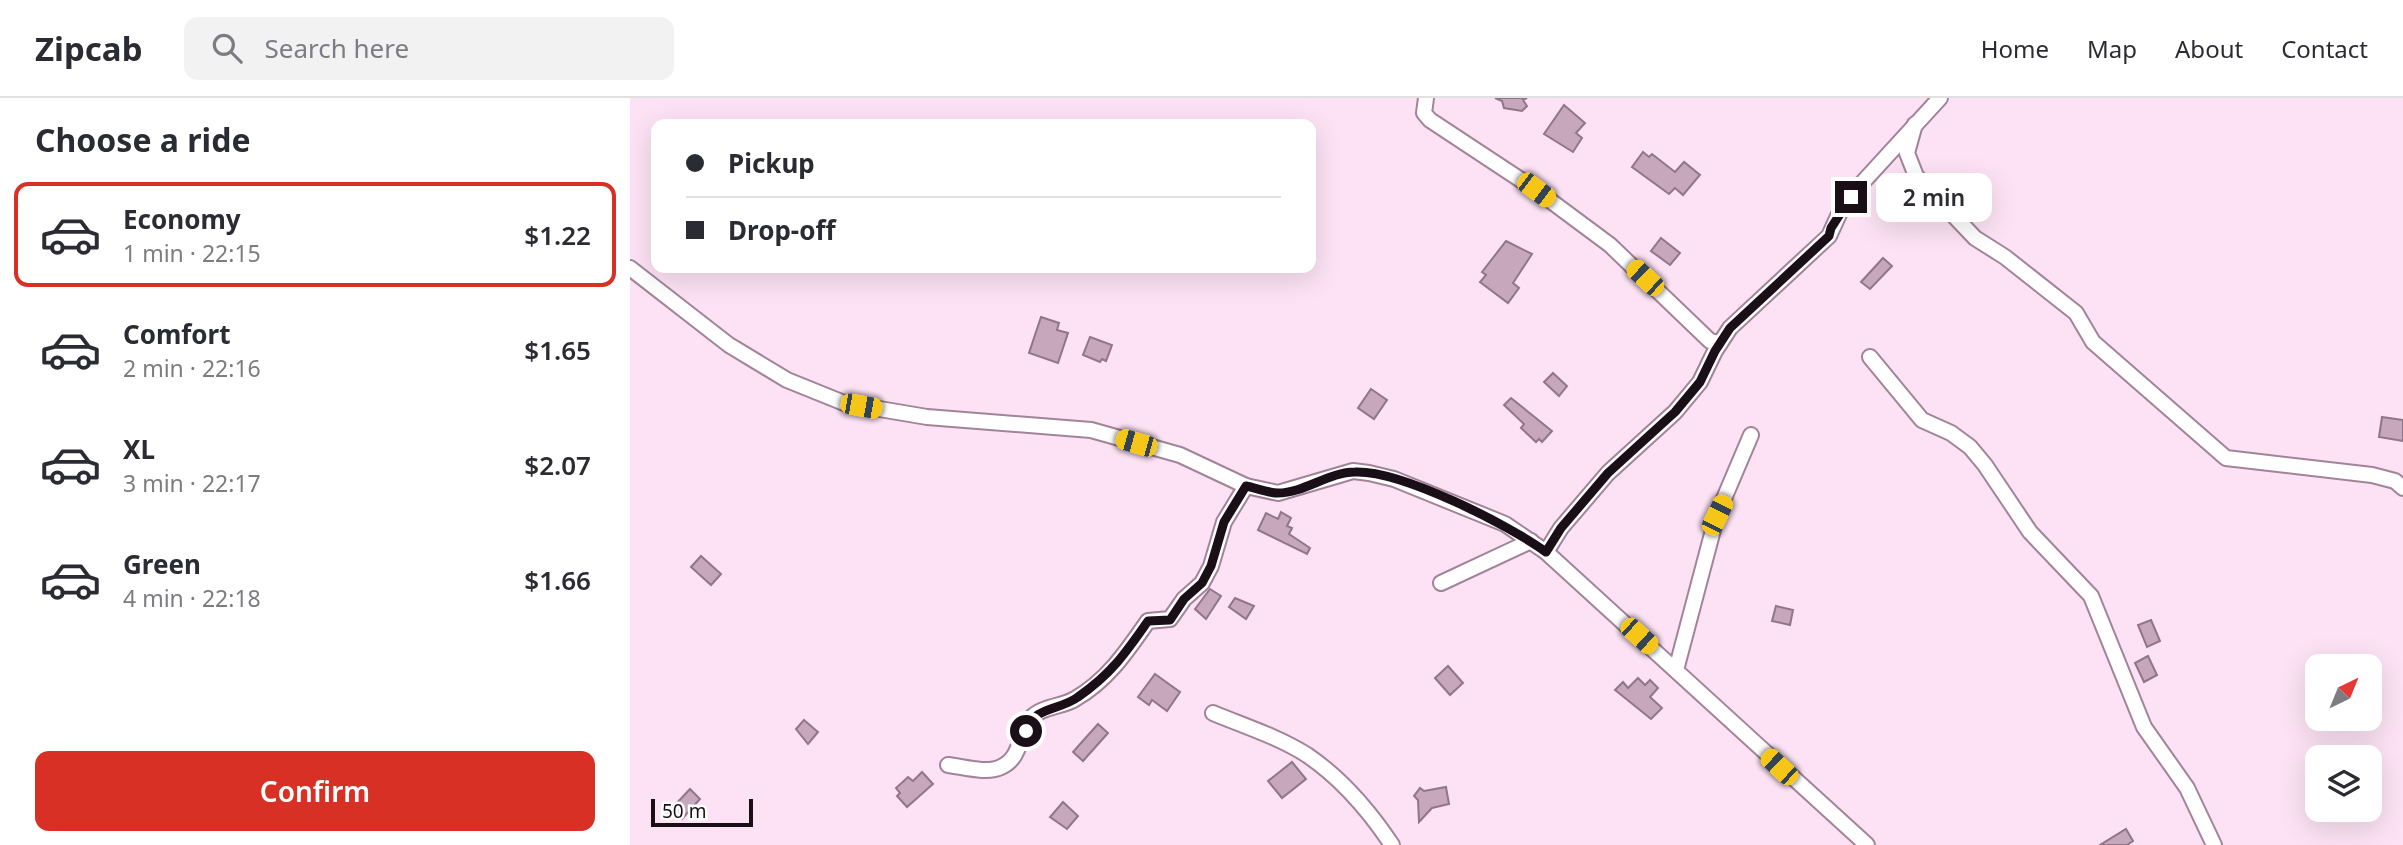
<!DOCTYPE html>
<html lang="en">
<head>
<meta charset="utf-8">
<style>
  :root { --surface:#fff; --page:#f2f2f3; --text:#2b2b33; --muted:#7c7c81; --line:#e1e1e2; --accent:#d93025 }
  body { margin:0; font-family:"Noto Sans",sans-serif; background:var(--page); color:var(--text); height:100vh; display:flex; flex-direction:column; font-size:26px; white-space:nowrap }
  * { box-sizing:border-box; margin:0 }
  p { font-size:23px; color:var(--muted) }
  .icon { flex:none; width:38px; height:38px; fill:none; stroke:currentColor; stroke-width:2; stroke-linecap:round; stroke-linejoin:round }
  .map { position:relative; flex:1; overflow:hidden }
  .sheet { display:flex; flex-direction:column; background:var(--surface); width:630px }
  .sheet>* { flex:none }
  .banner { position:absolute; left:21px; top:21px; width:665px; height:154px; border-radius:14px; box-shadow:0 7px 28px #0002; display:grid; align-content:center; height:154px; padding:0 35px; background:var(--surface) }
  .needle { width:46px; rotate:43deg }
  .fabs { position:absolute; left:1675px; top:556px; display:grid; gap:14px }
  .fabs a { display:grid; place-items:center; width:77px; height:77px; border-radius:14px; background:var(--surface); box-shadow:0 7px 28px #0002; font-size:35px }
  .scale { position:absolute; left:21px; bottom:18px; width:102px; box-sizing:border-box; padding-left:7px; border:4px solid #1a0f17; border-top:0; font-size:19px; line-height:24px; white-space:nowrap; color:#1a0f17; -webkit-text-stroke:5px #fff; paint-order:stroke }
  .end { position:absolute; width:32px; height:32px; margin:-16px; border:9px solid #1a0f17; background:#fff; box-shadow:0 0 0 4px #fff }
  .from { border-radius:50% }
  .bubble { position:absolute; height:49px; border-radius:14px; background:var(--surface); box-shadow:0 7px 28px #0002; font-size:23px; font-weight:600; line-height:49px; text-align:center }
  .car { position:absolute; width:21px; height:42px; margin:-21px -10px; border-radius:9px; box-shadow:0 0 5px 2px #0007; background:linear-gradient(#f5c518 24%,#345 0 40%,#f5c518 0 76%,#345 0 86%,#f5c518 0) }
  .banner b { display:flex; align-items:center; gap:24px; height:66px; font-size:26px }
  .banner b+b { border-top:2px solid var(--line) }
  .banner i { width:18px; height:18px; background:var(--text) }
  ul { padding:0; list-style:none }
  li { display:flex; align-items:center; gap:21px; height:105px; margin:0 14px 10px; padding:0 21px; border:4px solid transparent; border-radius:14px }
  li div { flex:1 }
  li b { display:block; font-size:26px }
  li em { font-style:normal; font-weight:600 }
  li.current { border-color:var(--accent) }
  li>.icon { width:63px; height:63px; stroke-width:1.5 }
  h2 { padding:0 35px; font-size:32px; line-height:84px }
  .action { display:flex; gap:14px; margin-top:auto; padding:14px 35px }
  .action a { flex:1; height:80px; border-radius:14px; background:var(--accent); color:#fff; font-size:28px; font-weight:600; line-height:80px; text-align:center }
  header { display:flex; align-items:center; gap:42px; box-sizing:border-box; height:98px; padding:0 35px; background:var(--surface); border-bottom:2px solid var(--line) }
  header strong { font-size:33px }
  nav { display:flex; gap:38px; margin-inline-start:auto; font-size:24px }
  .search { width:490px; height:63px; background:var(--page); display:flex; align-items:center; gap:18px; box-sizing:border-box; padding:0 24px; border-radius:14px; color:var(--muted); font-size:26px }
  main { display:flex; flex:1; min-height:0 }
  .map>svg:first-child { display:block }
  .building { fill:#c6a7bc; stroke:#92758a; stroke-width:2 }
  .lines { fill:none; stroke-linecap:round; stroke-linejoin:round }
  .minor-casing { stroke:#a28499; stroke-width:18 }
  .minor { stroke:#fff; stroke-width:14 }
  .route { stroke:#1a0f17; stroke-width:9 }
</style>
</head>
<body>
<header>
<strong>Zipcab</strong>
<div class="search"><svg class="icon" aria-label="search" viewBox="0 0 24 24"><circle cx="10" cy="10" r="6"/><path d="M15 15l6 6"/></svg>Search here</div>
<nav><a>Home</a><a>Map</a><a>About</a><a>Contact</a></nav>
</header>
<main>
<section class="sheet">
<h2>Choose a ride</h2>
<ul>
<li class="current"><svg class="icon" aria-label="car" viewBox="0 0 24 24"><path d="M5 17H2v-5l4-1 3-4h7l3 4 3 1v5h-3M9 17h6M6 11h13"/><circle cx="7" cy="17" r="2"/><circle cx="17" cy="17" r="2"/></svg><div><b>Economy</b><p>1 min · 22:15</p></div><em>$1.22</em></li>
<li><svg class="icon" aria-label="car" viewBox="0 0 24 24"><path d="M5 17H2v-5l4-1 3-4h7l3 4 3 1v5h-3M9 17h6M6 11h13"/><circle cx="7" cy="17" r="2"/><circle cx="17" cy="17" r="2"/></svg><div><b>Comfort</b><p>2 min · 22:16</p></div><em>$1.65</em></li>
<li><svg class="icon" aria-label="car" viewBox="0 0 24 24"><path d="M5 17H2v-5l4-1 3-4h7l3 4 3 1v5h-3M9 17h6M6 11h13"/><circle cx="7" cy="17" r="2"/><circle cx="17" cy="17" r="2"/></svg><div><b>XL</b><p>3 min · 22:17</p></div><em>$2.07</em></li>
<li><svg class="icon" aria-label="car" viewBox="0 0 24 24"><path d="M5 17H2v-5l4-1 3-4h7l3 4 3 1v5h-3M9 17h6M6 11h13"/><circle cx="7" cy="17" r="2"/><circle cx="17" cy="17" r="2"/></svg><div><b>Green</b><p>4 min · 22:18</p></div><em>$1.66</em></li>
</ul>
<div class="action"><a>Confirm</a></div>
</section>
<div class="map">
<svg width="1773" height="747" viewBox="0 0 1773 747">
  <rect width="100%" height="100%" fill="#fce2f4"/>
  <!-- building -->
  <g class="building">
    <polygon points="865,0 897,0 893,2 897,8 892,13 874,10 872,3"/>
    <polygon points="934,7 955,25 946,35 952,40 943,54 914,36"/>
    <polygon points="1013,54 1019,59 1022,56 1045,74 1054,64 1070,77 1053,97 1045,90 1039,96 1002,69"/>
    <polygon points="1031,140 1050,155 1040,167 1021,153"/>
    <polygon points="876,143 902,156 883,185 889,190 878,205 850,184 856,177 852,174"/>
    <polygon points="1253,160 1262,168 1240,191 1231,184"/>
    <polygon points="411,219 429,225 427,232 438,235 428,265 399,255"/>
    <polygon points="460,239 482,247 476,263 472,261 470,264 453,257"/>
    <polygon points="923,275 937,288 929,298 914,284"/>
    <polygon points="741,291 757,302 744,321 728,310"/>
    <polygon points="881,300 922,333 912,344 909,341 906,344 891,330 894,326 874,307"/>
    <polygon points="1752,319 1773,322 1773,343 1749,339"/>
    <polygon points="651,414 661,420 657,428 662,430 659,436 680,450 677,456 628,432 636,415 648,421"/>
    <polygon points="71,458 91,476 81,487 61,469"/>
    <polygon points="580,491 591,498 576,521 565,511"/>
    <polygon points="605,500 624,508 616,521 599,509"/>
    <polygon points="1146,508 1163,512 1160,527 1142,523"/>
    <polygon points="1521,522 1530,543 1517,549 1508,527"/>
    <polygon points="1518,558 1527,577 1514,584 1505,565"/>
    <polygon points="818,568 833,585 820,597 805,580"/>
    <polygon points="525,576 550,594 537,613 522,602 519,607 508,599"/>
    <polygon points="1008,580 1015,587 1020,582 1028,590 1020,599 1032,610 1021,621 985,592 993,584 998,590"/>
    <polygon points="174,622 188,634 178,646 166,631"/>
    <polygon points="468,626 478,635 453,663 443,654"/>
    <polygon points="662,664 676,681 652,700 638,683"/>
    <polygon points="292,674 303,686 277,709 267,698 270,695 266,690 278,679 283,683"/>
    <polygon points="816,689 819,706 802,710 789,724 788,702 784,698 790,690 794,693"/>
    <polygon points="60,691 70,701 52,721 42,710"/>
    <polygon points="433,704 448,718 437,731 420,719"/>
    <polygon points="1496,731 1503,743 1497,747 1470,747"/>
  </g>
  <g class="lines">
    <defs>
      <g id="minor">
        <polyline points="796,0 794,15 800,22 906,92 980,147 1080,243 1090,245"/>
        <polyline points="1285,26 1277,55 1286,78 1345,140 1375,159 1446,215 1463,244 1596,360 1742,377 1765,383 1773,390"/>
        <polyline points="0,170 99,247 157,282 214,305 297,319 461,332 550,357 616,388 648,395 723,373 739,375 764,381 875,426 916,454 1237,747"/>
        <polyline points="1240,259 1292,322 1321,335 1340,349 1355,367 1400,434 1461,498 1514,629 1557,690 1584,747"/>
        <polyline points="916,454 931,430 978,375 1045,314 1070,284 1085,253 1100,230 1199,138 1210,114 1233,84 1310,0"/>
        <polyline points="811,485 901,443"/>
        <polyline points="1046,572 1087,417 1121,337"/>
        <path d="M583,615C614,628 649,639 677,657C711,680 740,714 762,747"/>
        <path d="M318,667C334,669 357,676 371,669C392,660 389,634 401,620C412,608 432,609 445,601C478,582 497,553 518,523L540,521L554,501L572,485L581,468L594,424L616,388"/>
      </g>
    </defs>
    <!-- minor casing -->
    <use href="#minor" class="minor-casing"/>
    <!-- minor -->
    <use href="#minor" class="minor"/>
  </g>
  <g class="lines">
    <!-- route -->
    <path class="route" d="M396,633C404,608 429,613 448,599C481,576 495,556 518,523L540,522L554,501L572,485L581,468L594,424L616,388C626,390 638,395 648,395C674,395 699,374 725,374C771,372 879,427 916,454L931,430L978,375L1045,314L1070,284L1085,253L1100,230L1199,138L1201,130L1221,99"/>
  </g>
</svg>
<div class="fabs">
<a><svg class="needle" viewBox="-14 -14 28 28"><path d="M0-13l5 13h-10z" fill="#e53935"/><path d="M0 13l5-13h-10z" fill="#7c7c81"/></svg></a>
<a><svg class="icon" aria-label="layers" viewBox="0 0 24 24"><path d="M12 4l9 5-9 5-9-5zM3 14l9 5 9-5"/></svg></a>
</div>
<div class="scale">50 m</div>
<i class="end from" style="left:396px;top:633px"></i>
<i class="end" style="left:1221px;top:99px"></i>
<div class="bubble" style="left:1246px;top:75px;width:116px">2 min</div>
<i class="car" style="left:906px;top:92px;rotate:127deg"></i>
<i class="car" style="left:1015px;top:180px;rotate:313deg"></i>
<i class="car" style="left:231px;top:308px;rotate:100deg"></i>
<i class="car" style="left:506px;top:345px;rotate:286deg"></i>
<i class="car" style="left:1087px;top:417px;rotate:26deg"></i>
<i class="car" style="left:1009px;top:538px;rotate:132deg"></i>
<i class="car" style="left:1149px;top:669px;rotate:313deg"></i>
<div class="banner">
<b><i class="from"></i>Pickup</b>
<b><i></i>Drop-off</b>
</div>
</div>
</main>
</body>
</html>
